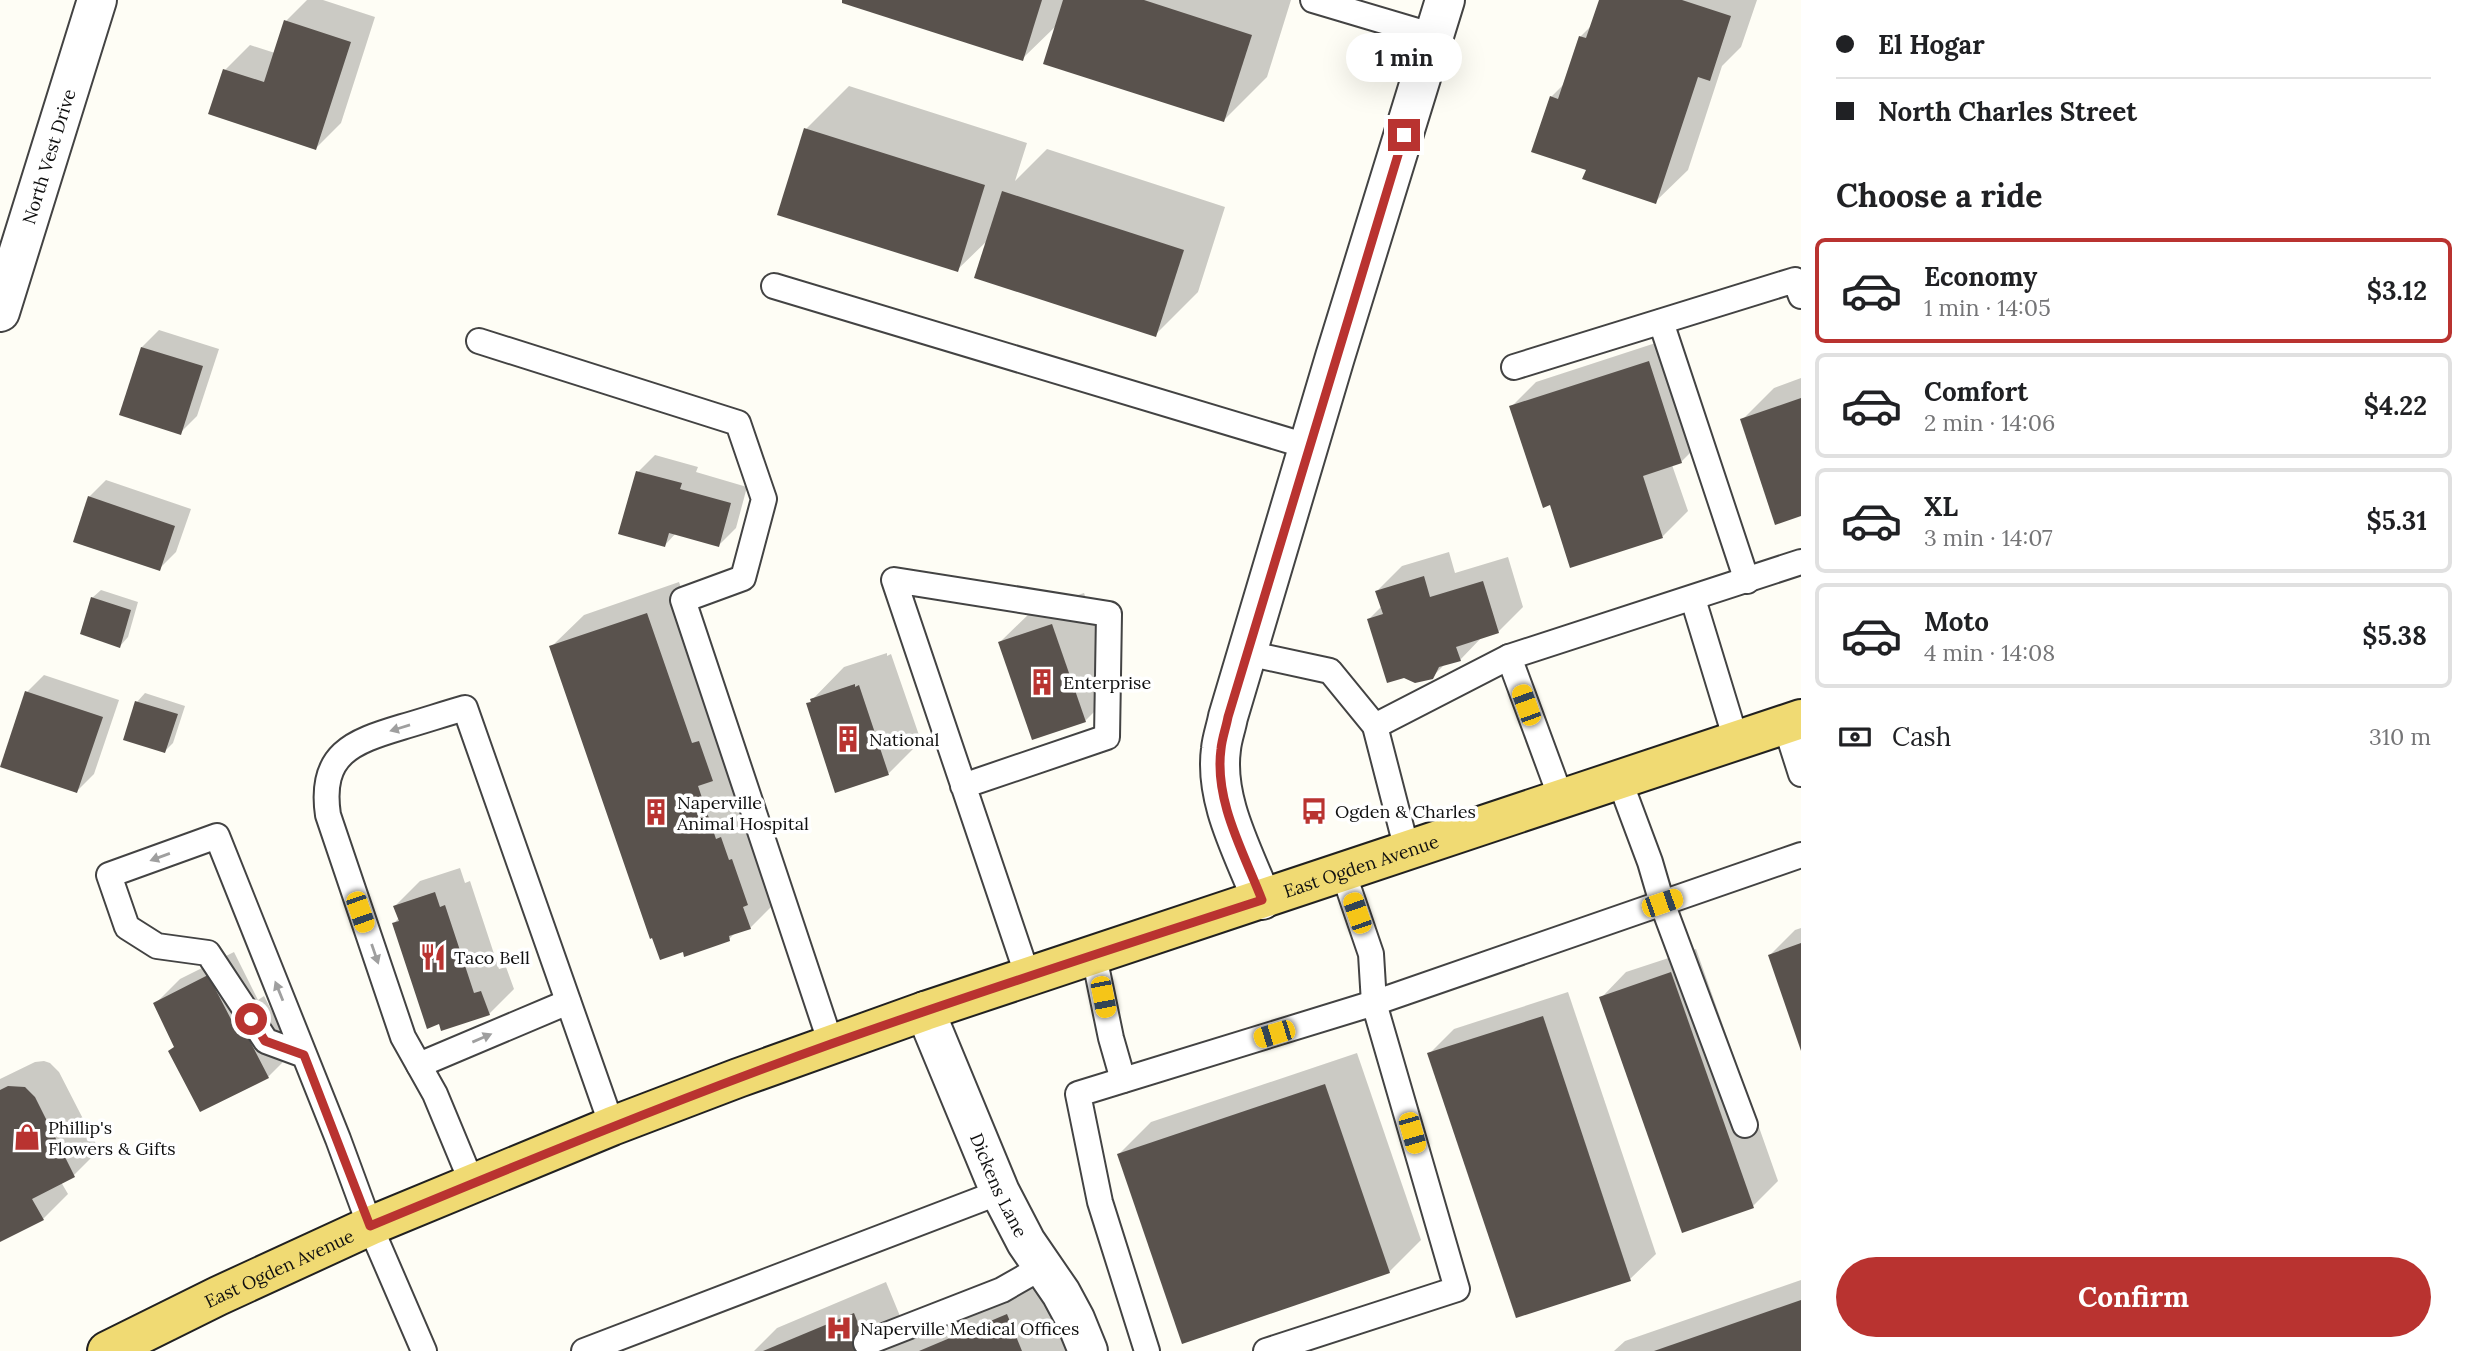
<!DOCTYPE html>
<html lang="en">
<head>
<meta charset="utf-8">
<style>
  :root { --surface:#fff; --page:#f6f6f6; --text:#202124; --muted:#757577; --line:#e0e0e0; --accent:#b93330 }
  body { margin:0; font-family:Lora,serif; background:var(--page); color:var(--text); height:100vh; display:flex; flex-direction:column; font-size:26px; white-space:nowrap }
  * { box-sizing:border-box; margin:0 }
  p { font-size:23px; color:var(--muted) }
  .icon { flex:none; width:38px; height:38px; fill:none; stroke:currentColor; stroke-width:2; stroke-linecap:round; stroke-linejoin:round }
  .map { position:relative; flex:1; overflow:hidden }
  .panel { display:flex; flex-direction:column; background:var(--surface); width:665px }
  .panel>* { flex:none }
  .top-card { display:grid; align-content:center; height:154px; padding:0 35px; background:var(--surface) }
  .end { position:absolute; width:32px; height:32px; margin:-16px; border:9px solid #b93330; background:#fff; box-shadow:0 0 0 4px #fff }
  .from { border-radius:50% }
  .bubble { position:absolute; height:49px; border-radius:24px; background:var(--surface); box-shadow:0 7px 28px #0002; font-size:23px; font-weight:700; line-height:49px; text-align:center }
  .car { position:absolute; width:21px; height:42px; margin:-21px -10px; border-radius:9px; box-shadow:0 0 5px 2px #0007; background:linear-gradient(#f5c518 24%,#345 0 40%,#f5c518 0 76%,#345 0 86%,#f5c518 0) }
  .top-card b { display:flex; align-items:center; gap:24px; height:66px; font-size:26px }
  .top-card b+b { border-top:2px solid var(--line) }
  .top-card i { width:18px; height:18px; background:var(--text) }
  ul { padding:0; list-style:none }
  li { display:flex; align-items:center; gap:21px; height:105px; margin:0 14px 10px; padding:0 21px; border:4px solid var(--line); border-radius:10px }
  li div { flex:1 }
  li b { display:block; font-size:26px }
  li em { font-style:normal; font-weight:700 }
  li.current { border-color:var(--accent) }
  li>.icon { width:63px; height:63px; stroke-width:1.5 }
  h2 { padding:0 35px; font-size:32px; line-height:84px }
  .pay { display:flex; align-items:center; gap:18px; height:77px; padding:0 35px; font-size:26px }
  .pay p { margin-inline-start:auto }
  .action { display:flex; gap:14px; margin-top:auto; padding:14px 35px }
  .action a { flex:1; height:80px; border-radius:42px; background:var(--accent); color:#fff; font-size:28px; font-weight:700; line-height:80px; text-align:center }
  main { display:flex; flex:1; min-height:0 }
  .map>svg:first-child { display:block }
  .shadow { fill:#0003 }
  .building { fill:#59524d }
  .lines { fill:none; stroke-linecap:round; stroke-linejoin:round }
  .lane-casing { stroke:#434343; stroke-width:28 }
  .street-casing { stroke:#434343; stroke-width:42 }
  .primary-casing { stroke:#212121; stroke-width:42 }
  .lane { stroke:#fff; stroke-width:24 }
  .street { stroke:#fff; stroke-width:38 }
  .primary { stroke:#f0da73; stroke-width:38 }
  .oneway { fill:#9f9f9f }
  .route { stroke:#b93330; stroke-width:9 }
  .labels { text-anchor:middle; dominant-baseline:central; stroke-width:7; stroke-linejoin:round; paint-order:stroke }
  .street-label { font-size:18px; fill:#101010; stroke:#fff }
  .poi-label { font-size:18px; fill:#101010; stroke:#fff; text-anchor:start }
</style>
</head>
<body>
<main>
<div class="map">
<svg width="1801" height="1351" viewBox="0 0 1801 1351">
  <rect width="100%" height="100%" fill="#fefdf5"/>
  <!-- shadow -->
  <g class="shadow">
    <polygon points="307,0 323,0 375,17 341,123 316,148 225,70 250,45 275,53 286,21"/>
    <polygon points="844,0 1291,0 1267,77 1224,120 1057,25 1022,59"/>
    <polygon points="1601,0 1757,0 1741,47 1722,66 1688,170 1655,202 1588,169 1551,97 1565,83 1580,37 1592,25"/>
    <polygon points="849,86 1027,143 1015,181 1047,149 1225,207 1198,292 1155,335 989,239 957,270 779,214 806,129"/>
    <polygon points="159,330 219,349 197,416 180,433 142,347"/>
    <polygon points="1674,337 1706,437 1681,462 1672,465 1688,511 1663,536 1572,566 1552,503 1511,407 1536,382"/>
    <polygon points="1801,378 1801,515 1742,420 1774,388"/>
    <polygon points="655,455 698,467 696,472 747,487 736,528 719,545 676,533 665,545 638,472"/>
    <polygon points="106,480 191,509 176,552 159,569 89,497"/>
    <polygon points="1449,552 1455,573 1508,557 1523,607 1498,632 1483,636 1460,660 1445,664 1432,677 1369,619 1382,606 1377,591 1402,566"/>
    <polygon points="679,582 724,712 782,896 750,928 736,932 729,939 551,647 584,615"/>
    <polygon points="101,590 138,602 128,637 120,646 92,598"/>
    <polygon points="1084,593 1117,689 1085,721 1000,642 1033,610"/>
    <polygon points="887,653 887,656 891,654 921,741 889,773 837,790 808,704 844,667"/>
    <polygon points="44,675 119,700 94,774 77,791 27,692"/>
    <polygon points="145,693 185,706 173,743 165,751 137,702"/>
    <polygon points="460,868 465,883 470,881 499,969 506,967 514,989 489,1014 394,923 399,918 395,906 420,881"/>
    <polygon points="1801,928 1801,1047 1770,955 1795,930"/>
    <polygon points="1696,949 1778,1181 1753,1206 1601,998 1626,972"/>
    <polygon points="234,952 258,1000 264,996 293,1052 268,1077 176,1046 155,1004 180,979"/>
    <polygon points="1568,992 1656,1254 1630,1279 1517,1316 1429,1054 1454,1029"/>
    <polygon points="1357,1053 1421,1240 1389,1272 1119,1154 1151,1122"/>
    <polygon points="44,1061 50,1063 59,1072 99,1150 74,1175 61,1182 68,1194 43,1219 0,1240 0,1079 35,1062"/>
    <polygon points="1801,1280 1801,1351 1614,1351 1625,1341"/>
    <polygon points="886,1282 909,1338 1039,1283 1067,1351 754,1351 777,1328"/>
  </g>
  <!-- building -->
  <g class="building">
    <polygon points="842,0 1042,0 1023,61 842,3"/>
    <polygon points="1063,0 1144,0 1252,35 1224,122 1043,64"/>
    <polygon points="1599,0 1682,0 1731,16 1710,81 1698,77 1656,204 1582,179 1586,170 1531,152 1550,96 1558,99 1579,36 1586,38"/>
    <polygon points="284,20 351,42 316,150 208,114 223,69 264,82"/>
    <polygon points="804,128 985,185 958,272 777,215"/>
    <polygon points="1002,191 1184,250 1156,337 974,278"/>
    <polygon points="141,347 203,366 181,435 119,415"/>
    <polygon points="1649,361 1682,463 1643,476 1663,538 1570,568 1550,505 1543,508 1509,406"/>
    <polygon points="1801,398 1801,516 1775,525 1740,419"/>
    <polygon points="636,471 682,483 680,489 731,503 719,547 669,533 665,547 618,534"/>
    <polygon points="88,496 175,526 160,571 73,542"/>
    <polygon points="1424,576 1430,597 1483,581 1499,633 1456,647 1461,661 1439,667 1433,679 1415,683 1404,678 1387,683 1367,619 1383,614 1375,591"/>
    <polygon points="91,597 131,610 120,648 80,634"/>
    <polygon points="647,613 692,743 699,741 713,781 698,786 716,839 721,837 729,860 732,859 748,905 743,907 751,929 729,936 730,941 684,957 683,952 660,960 652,938 650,939 549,646"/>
    <polygon points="1052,624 1086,722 1032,740 998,642"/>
    <polygon points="855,684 855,687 859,685 889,775 835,793 806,703 811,702 810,699"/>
    <polygon points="25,691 103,717 77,793 0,767"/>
    <polygon points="135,701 178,714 165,753 123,740"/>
    <polygon points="435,892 440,907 445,905 474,993 481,991 490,1015 441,1031 439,1024 427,1029 392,923 399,921 393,906"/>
    <polygon points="1801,943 1801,1051 1768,955"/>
    <polygon points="1671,972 1754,1208 1682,1233 1599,997"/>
    <polygon points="208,975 233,1023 239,1020 269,1078 200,1112 168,1051 174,1047 153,1003"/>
    <polygon points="1543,1016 1631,1281 1516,1318 1427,1053"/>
    <polygon points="1325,1084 1390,1273 1182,1344 1117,1154"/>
    <polygon points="8,1086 25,1087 35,1097 75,1177 32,1199 44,1220 0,1242 0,1090"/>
    <polygon points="1801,1300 1801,1351 1654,1351"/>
    <polygon points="854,1313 869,1351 763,1351"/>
    <polygon points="1007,1314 1022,1351 919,1351"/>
  </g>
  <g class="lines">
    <defs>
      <g id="lane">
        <polyline points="1313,0 1434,36"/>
        <polyline points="774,286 1310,447"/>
        <polyline points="1661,322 1747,581"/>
        <polyline points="479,341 738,423 764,499 743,578 683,600 831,1044"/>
        <polyline points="1514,367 1795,280 1801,296"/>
        <polyline points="1693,599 1736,740"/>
        <polyline points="1247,653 1330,671 1375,726 1407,850"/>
        <polyline points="1509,657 1561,798"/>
        <polyline points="1785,724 1801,774"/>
        <polyline points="1375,726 1509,657 1801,562"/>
        <polyline points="1619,779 1650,862 1662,903 1745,1125"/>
        <polyline points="963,786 1107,737 1109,614 894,580 1028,977"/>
        <polyline points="1343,872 1371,954 1374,1003 1801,855"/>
        <polyline points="1094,956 1111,1038 1123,1080"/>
        <polyline points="304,1055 266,1041 208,953 157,946 127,927 109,875 217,836 338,1139 370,1226 424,1351"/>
        <polyline points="419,1065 568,1002"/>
        <path d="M472,1183L435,1094L403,1037L328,815C319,754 352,742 402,727C423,721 444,714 465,708L612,1126"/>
        <polyline points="866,1343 1002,1290 1042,1267"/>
        <polyline points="584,1351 1000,1192"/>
        <polyline points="1147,1351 1100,1202 1078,1094 1374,1003 1457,1289 1266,1351"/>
      </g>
      <g id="street">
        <path id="s1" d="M0,312L97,0"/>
        <path d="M1262,900C1244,853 1214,801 1221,749C1222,738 1226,728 1228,717L1335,357L1445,0"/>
        <path id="s2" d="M925,1011L1000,1192L1026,1242L1061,1293L1075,1319L1088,1351"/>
      </g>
      <g id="primary">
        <path id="s3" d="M107,1351L218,1296L370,1226L612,1126L738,1078L925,1011L1801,719"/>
      </g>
    </defs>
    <!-- lane casing -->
    <use href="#lane" class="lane-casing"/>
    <!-- street casing -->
    <use href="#street" class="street-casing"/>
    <!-- primary casing -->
    <use href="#primary" class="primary-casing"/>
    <!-- lane -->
    <use href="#lane" class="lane"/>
    <!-- street -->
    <use href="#street" class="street"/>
    <!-- primary -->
    <use href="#primary" class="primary"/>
  </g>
  <!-- one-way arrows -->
  <defs><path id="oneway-solid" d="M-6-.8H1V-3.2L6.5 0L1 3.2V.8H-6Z" transform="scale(1.75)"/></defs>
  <g class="oneway">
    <use href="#oneway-solid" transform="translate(400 728) rotate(163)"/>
    <use href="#oneway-solid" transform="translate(160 857) rotate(160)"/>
    <use href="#oneway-solid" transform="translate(375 954) rotate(71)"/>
    <use href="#oneway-solid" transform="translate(279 991) rotate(-112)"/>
    <use href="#oneway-solid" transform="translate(482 1038) rotate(-23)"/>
  </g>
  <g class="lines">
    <!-- route -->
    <path class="route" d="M251,1019L265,1041L304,1055L370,1226C522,1163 675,1100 831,1044C974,993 1118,947 1262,900C1244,853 1214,801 1221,749C1222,738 1226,728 1228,717L1404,135"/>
  </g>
  <!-- icons -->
  <defs>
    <symbol id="building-bare" viewBox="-9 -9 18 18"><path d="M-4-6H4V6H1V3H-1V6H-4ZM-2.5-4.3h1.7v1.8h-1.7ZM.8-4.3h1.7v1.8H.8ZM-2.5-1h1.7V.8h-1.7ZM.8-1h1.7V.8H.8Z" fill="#b93330" stroke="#fff" stroke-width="2.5" paint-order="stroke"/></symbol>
    <symbol id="bus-bare" viewBox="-9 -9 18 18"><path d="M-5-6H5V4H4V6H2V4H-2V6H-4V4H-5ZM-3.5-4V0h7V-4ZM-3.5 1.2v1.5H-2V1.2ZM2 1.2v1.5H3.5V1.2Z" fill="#b93330" stroke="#fff" stroke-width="2.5" paint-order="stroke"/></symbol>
    <symbol id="restaurant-bare" viewBox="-9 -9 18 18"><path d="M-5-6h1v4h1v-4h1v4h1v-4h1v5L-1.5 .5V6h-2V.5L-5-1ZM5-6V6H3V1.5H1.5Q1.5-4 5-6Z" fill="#b93330" stroke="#fff" stroke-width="2.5" paint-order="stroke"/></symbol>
    <symbol id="shop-bare" viewBox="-9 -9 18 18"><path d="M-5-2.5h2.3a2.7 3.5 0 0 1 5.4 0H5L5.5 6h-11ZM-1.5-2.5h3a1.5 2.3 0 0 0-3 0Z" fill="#b93330" stroke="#fff" stroke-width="2.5" paint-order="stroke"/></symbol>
    <symbol id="hospital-bare" viewBox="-9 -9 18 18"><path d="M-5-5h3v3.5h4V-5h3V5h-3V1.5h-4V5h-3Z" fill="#b93330" stroke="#fff" stroke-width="2.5" paint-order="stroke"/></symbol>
  </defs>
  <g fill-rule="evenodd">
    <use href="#building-bare" x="1023" y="663" width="38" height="38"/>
    <use href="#building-bare" x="829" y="720" width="38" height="38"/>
    <use href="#bus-bare" x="1295" y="792" width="38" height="38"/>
    <use href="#building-bare" x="637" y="793" width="38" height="38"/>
    <use href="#restaurant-bare" x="414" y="938" width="38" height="38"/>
    <use href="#shop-bare" x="8" y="1118" width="38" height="38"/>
    <use href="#hospital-bare" x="820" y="1309" width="38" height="38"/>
  </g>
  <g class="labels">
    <!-- street labels -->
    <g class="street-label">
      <text stroke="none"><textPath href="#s1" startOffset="163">North Vest Drive</textPath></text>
      <text stroke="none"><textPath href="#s3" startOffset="1346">East Ogden Avenue</textPath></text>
      <text stroke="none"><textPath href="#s2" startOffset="189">Dickens Lane</textPath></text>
      <text stroke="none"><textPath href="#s3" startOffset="191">East Ogden Avenue</textPath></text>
    </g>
    <!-- poi labels -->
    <g class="poi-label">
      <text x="1063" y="682">Enterprise</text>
      <text x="869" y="739">National</text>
      <text x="677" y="802">Naperville<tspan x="677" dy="21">Animal Hospital</tspan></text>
      <text x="1335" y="811">Ogden &amp; Charles</text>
      <text x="454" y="957">Taco Bell</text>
      <text x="48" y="1127">Phillip's<tspan x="48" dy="21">Flowers &amp; Gifts</tspan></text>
      <text x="860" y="1328">Naperville Medical Offices</text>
    </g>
  </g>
</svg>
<i class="end from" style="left:251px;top:1019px"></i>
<i class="end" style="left:1404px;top:135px"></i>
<div class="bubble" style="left:1346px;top:33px;width:116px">1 min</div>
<i class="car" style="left:1526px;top:705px;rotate:340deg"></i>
<i class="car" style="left:1662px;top:903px;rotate:71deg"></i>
<i class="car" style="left:360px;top:912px;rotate:161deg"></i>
<i class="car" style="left:1357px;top:913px;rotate:341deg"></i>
<i class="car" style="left:1103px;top:997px;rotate:169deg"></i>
<i class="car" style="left:1274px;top:1034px;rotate:253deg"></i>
<i class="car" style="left:1412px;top:1133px;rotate:164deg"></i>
</div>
<section class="panel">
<div class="top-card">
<b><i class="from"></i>El Hogar</b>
<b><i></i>North Charles Street</b>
</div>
<h2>Choose a ride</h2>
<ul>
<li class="current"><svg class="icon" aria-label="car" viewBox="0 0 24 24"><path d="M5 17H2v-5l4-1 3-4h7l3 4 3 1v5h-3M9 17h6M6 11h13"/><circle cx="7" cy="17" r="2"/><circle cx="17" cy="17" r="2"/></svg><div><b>Economy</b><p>1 min · 14:05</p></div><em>$3.12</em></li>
<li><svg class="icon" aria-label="car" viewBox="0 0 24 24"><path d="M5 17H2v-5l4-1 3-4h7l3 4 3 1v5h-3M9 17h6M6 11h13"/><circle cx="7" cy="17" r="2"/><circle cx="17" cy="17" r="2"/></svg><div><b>Comfort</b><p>2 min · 14:06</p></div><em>$4.22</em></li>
<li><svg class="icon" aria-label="car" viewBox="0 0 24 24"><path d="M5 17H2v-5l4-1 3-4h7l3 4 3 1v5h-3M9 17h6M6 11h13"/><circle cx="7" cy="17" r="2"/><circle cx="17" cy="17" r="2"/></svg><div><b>XL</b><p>3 min · 14:07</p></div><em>$5.31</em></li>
<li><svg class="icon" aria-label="car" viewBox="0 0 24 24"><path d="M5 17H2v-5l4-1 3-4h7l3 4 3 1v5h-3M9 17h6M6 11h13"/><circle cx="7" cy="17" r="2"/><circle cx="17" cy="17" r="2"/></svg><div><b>Moto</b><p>4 min · 14:08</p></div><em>$5.38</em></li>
</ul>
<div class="pay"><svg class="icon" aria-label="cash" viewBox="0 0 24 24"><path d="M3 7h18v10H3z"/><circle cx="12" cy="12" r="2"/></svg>Cash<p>310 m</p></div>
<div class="action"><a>Confirm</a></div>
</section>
</main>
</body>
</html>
